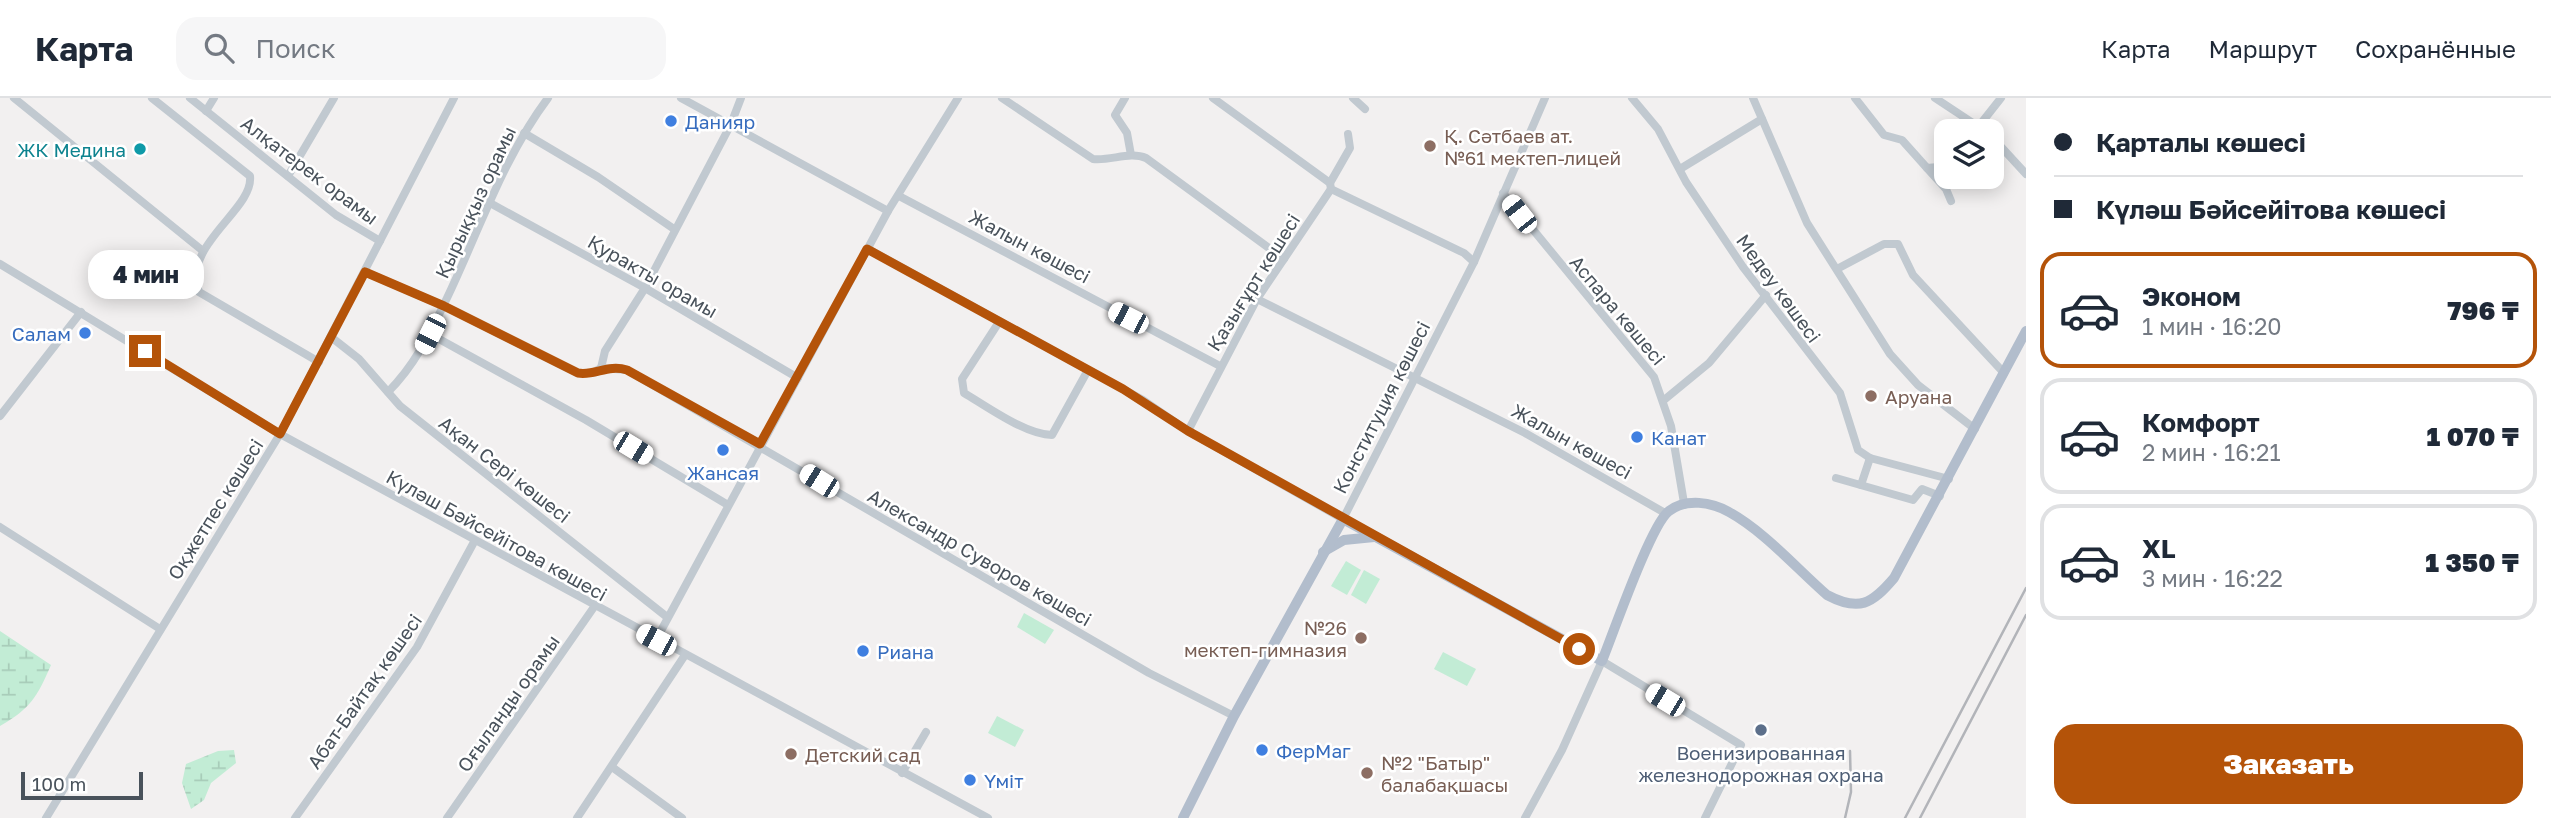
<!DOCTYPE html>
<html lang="ru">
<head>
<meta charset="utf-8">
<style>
  :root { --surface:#fff; --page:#f6f6f7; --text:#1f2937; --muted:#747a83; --line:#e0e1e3; --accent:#b45309 }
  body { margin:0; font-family:"Golos Text",sans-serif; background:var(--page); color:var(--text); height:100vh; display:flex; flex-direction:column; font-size:26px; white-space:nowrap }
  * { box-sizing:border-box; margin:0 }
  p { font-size:23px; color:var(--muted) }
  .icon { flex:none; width:38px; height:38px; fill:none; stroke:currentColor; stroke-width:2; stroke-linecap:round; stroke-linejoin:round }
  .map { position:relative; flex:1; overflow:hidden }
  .sheet { display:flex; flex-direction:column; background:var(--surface); width:525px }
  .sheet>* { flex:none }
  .guide { display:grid; align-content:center; height:154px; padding:0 28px; background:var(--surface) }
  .buttons { position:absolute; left:1934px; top:21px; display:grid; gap:14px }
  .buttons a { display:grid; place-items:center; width:70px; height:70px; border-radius:14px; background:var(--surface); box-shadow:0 4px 18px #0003; font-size:35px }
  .scale { position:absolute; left:21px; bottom:18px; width:122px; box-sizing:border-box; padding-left:7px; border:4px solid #49525b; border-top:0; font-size:19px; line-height:24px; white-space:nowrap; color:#49525b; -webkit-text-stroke:5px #fff; paint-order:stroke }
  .end { position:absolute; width:32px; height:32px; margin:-16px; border:9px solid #b45309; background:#fff; box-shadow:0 0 0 4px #fff }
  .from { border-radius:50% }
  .bubble { position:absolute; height:49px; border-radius:21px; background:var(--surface); box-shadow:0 4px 18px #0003; font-size:23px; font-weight:800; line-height:49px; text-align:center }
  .car { position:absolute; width:21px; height:42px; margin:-21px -10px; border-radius:9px; box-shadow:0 0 5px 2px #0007; background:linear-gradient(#fff 24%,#345 0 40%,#fff 0 76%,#345 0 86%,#fff 0) }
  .guide b { display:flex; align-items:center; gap:24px; height:66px; font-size:26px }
  .guide b+b { border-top:2px solid var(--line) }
  .guide i { width:18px; height:18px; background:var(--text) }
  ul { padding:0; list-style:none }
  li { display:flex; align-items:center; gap:21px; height:116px; margin:0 14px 10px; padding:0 14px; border:4px solid var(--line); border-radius:21px }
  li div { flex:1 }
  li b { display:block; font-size:26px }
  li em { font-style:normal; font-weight:800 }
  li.current { border-color:var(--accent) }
  li>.icon { width:63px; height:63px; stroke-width:1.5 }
  .cta { display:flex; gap:14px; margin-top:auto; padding:14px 28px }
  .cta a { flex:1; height:80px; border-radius:21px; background:var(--accent); color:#fff; font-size:28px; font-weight:800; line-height:80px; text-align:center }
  header { display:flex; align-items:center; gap:42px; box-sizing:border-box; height:98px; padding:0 35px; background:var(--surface); border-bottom:2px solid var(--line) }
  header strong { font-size:33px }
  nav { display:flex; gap:38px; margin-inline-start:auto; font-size:24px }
  .search { width:490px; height:63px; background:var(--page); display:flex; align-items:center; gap:18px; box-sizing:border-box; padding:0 24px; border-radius:21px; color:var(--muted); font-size:26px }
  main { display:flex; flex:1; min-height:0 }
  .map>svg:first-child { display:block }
  .wetland { fill:url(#wetland-marsh) }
  .pitch { fill:#c2ecd5 }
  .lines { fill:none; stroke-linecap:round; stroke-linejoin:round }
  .minor { stroke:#c1c9d0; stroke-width:8 }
  .major { stroke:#b2bdcc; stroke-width:10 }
  .rail { stroke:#b2b4b9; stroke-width:2.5 }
  .route { stroke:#b45309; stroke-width:9 }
  .shop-dot { fill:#3f7fe0; stroke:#fff; stroke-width:2.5 }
  .education-dot { fill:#8d6e63; stroke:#fff; stroke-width:2.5 }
  .culture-dot { fill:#0f9aa8; stroke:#fff; stroke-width:2.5 }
  .service-dot { fill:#5c6f8a; stroke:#fff; stroke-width:2.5 }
  .labels { text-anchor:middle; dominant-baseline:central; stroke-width:5; stroke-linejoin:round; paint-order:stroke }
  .shop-label { font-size:19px; fill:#366cbe; stroke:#fff; text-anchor:start }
  .education-label { font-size:19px; fill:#785e54; stroke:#fff; text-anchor:start }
  .culture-label { font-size:19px; fill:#0d838f; stroke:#fff; text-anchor:end }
  .street-label { font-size:19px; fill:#49525b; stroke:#fff }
  .service-label { font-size:19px; fill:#4e5e75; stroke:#fff }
</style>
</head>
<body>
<header>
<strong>Карта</strong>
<div class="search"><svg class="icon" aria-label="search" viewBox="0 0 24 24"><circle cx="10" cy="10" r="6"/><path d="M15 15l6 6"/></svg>Поиск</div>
<nav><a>Карта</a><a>Маршрут</a><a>Сохранённые</a></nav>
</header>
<main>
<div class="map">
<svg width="2026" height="720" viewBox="0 0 2026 720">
  <defs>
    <pattern id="wetland-marsh" width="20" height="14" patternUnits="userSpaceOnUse" patternTransform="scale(1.75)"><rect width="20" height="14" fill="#c2ecd5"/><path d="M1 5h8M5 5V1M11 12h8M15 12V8" fill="none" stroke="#a8ccb9"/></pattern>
  </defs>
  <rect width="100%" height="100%" fill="#f2f0f0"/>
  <!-- wetland -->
  <g class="wetland">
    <path d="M0,533L51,567C37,599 31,610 0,628Z"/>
    <polygon points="234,652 236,665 211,685 204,702 191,711 182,685 186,666 218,653"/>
  </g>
  <!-- pitch -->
  <g class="pitch">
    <polygon points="1346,463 1361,472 1347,497 1331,488"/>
    <polygon points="1364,472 1380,481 1366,506 1351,497"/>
    <polygon points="1024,515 1054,532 1045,546 1017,529"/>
    <polygon points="1443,554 1476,571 1467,588 1434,571"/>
    <polygon points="997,618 1024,632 1015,649 988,635"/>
  </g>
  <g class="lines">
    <!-- minor -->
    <g class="minor">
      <polyline points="14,0 203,153"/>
      <path d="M152,0L250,78C254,112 181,147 199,194L319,264"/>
      <polyline points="190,0 336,117 380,143"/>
      <polyline points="681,0 888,113"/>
      <path d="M1002,0L1093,61C1111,63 1130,53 1146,60L1284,161"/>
      <polyline points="1125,0 1115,17 1127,35 1131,57"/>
      <polyline points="1213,0 1330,85 1331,91 1464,155 1474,164"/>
      <polyline points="1353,0 1365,11"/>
      <polyline points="1632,0 1658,31 1686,84 1743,169 1840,295 1858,352 1870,360 1949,381"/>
      <polyline points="1753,0 1807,125 1890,256 1918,287 1975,331"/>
      <polyline points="1855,0 1884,37 1902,42 1927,70 1938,69 1946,63"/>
      <polyline points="1935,0 1985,33"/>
      <polyline points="206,13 214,0"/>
      <polyline points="1975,33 2001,0"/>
      <polyline points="524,35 598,79 674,131"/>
      <polyline points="1992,39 2026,76"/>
      <polyline points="1927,70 1946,91 1951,103"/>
      <polyline points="1680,71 1762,21"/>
      <polyline points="288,78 334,0"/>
      <polyline points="1330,85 1350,50 1348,36"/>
      <polyline points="1503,95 1654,279 1671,328 1684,405"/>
      <polyline points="899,98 1220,268"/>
      <polyline points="490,105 645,190 798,280"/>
      <polyline points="868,151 1143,302 1188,333 1343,421 1474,164 1545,0"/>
      <polyline points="0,166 280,336 988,720"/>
      <polyline points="1837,171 1884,146 1898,146 1913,177 2004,275"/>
      <polyline points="365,174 444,208 577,275 592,275 601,270 605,253 645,190 731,26 741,0"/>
      <polyline points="1257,201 1525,335 1665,415"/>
      <path d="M999,224L962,281L964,295C986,308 1026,337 1052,337L1088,272"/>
      <polyline points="430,236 586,322 728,407"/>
      <polyline points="331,239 359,261 400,308 667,519"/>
      <polyline points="601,270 627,272 1149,575 1234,618"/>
      <path d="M388,294C416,266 430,235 447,200C479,133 503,60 548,0"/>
      <polyline points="1664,302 1709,265 1766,197"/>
      <polyline points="0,318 81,214"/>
      <polyline points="1188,333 1257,201 1331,91"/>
      <polyline points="1836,380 1913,402 1922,391 1940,398"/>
      <polyline points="1861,387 1870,360"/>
      <polyline points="0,429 160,531"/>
      <polyline points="656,542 888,113 958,0"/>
      <polyline points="612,669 682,720"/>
      <polyline points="902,675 926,634"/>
      <polyline points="46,720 280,336 454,0"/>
      <polyline points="295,720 417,549 474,444"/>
      <polyline points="447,720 594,509"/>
      <polyline points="577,720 685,557"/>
      <polyline points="1525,720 1562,652 1602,563 1741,647 1705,720"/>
    </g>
    <!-- major -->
    <g class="major">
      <polyline points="1323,454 1344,442 1374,439"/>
      <path d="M1183,720L1234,618L1343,421L1602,563C1613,536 1651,426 1669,413C1686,400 1712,404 1729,414C1765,434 1796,470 1827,497C1859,514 1872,506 1894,480L2026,233"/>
    </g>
    <!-- rail -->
    <g class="rail">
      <polyline points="1845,720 1851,694 1850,653"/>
      <polyline points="1905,720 2026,490"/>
      <polyline points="1920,720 2026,517"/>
    </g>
  </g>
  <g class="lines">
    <!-- route -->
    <path class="route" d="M145,253L280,336L365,174L444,208L578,275C595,278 608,266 627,272L760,346L867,151L1123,291L1188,333L1579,551"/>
  </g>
  <!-- markers -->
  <g class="shop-dot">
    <circle cx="671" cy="23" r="7"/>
    <circle cx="85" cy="235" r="7"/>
    <circle cx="1637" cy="339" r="7"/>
    <circle cx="723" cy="352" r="7"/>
    <circle cx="863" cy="553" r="7"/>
    <circle cx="1262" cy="652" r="7"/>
    <circle cx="970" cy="682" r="7"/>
  </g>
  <g class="education-dot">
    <circle cx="1430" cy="48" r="7"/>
    <circle cx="1871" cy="298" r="7"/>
    <circle cx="1361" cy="540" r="7"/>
    <circle cx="791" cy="656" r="7"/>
    <circle cx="1367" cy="675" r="7"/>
  </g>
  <circle class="culture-dot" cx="140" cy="51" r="7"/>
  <circle class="service-dot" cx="1761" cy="632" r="7"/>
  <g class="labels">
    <!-- shop labels -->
    <g class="shop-label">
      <text x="685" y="23">Данияр</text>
      <text x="71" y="235" text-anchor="end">Салам</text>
      <text x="1651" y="339">Канат</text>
      <text x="723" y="374" text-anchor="middle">Жансая</text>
      <text x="877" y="553">Риана</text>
      <text x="1276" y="652">ФерМаг</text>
      <text x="984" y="682">Үміт</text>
    </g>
    <!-- education labels -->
    <g class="education-label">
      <text x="1444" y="37">Қ. Сәтбаев ат.<tspan x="1444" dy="22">№61 мектеп-лицей</tspan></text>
      <text x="1885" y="298">Аруана</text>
      <text x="1347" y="529" text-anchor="end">№26<tspan x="1347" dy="22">мектеп-гимназия</tspan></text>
      <text x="805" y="656">Детский сад</text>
      <text x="1381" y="664">№2 "Батыр"<tspan x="1381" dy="22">балабақшасы</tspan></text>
    </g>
    <!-- culture labels -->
    <g class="culture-label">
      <text x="126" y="51">ЖК Медина</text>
    </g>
    <!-- street labels -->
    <g class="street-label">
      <text transform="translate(310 72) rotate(37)">Алқатерек орамы</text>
      <text transform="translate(475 104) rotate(-65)">Қырыққыз орамы</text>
      <text transform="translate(1030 148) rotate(28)">Жалын көшесі</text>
      <text transform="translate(653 178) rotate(30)">Қуракты орамы</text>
      <text transform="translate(1253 184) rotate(-58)">Қазығұрт көшесі</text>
      <text transform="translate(1779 190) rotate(54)">Медеу көшесі</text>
      <text transform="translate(1618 212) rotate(50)">Аспара көшесі</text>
      <text transform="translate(1381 309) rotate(-63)">Конституция көшесі</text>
      <text transform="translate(1572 343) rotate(29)">Жалын көшесі</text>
      <text transform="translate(505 371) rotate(38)">Ақан Сері көшесі</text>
      <text transform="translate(215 411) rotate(-58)">Оқжетпес көшесі</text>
      <text transform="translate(497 437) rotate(29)">Күләш Бәйсейітова көшесі</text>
      <text transform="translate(980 459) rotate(30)">Александр Суворов көшесі</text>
      <text transform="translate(364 593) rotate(-55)">Абат-Байтақ көшесі</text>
      <text transform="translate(508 605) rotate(-55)">Оғыланды орамы</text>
    </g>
    <!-- service labels -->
    <g class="service-label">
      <text x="1761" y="654">Военизированная<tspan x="1761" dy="22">железнодорожная охрана</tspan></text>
    </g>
  </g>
</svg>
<div class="buttons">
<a><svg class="icon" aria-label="layers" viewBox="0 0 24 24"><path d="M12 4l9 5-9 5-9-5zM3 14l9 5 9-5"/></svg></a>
</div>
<div class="scale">100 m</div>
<i class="end from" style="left:1579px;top:551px"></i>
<i class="end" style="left:145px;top:253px"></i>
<div class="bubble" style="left:88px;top:152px;width:116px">4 мин</div>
<i class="car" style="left:1519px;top:116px;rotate:322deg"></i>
<i class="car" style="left:1128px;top:220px;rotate:297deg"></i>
<i class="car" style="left:430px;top:236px;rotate:207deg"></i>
<i class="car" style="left:633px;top:350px;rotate:121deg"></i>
<i class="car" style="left:819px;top:383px;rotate:302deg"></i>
<i class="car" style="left:656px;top:542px;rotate:298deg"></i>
<i class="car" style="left:1665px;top:602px;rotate:301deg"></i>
</div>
<section class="sheet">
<div class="guide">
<b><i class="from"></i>Қарталы көшесі</b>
<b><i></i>Күләш Бәйсейітова көшесі</b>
</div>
<ul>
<li class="current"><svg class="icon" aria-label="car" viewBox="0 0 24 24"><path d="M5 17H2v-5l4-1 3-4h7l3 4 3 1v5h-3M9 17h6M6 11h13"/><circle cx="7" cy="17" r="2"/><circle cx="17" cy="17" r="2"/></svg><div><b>Эконом</b><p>1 мин · 16:20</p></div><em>796 ₸</em></li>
<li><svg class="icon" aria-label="car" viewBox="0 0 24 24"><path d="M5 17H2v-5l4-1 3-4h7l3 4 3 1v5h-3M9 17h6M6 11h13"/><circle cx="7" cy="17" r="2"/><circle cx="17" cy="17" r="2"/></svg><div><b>Комфорт</b><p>2 мин · 16:21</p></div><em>1 070 ₸</em></li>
<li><svg class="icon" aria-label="car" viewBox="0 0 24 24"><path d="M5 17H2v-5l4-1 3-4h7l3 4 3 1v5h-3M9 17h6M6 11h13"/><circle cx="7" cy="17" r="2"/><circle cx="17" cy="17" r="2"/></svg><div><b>XL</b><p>3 мин · 16:22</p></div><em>1 350 ₸</em></li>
</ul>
<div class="cta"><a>Заказать</a></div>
</section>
</main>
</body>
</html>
